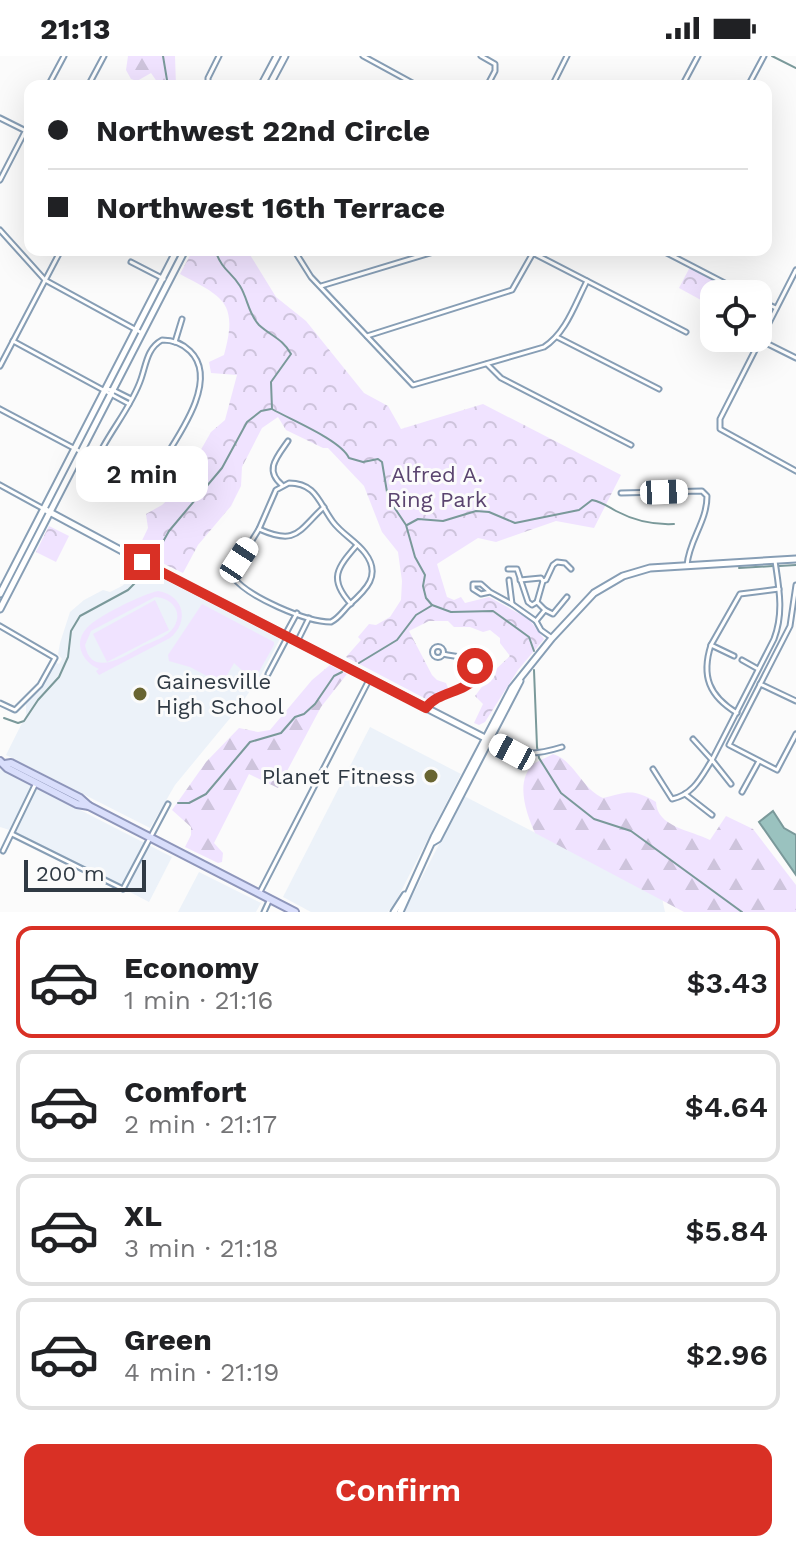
<!DOCTYPE html>
<html lang="en">
<head>
<meta charset="utf-8">
<style>
  :root { --surface:#fff; --page:#f2f2f2; --text:#202124; --muted:#757577; --line:#e0e0e0; --accent:#d93025 }
  body { margin:0; font-family:"Work Sans",sans-serif; background:var(--page); color:var(--text); height:100vh; display:flex; flex-direction:column; font-size:30px; white-space:nowrap }
  * { box-sizing:border-box; margin:0 }
  p { font-size:26px; color:var(--muted) }
  .icon { flex:none; width:44px; height:44px; fill:none; stroke:currentColor; stroke-width:2; stroke-linecap:round; stroke-linejoin:round }
  .map { position:relative; height:856px; overflow:hidden }
  .panel { display:flex; flex-direction:column; background:var(--surface); flex:1 }
  .panel>* { flex:none }
  .banner { position:absolute; left:24px; top:24px; width:748px; height:176px; border-radius:16px; box-shadow:0 8px 32px #0002; display:grid; align-content:center; height:176px; padding:0 24px; background:var(--surface) }
  .tools { position:absolute; left:700px; top:224px; display:grid; gap:16px }
  .tools a { display:grid; place-items:center; width:72px; height:72px; border-radius:16px; background:var(--surface); box-shadow:0 8px 32px #0002; font-size:40px }
  .scale { position:absolute; left:24px; bottom:20px; width:122px; box-sizing:border-box; padding-left:8px; border:4px solid #303a44; border-top:0; font-size:22px; line-height:28px; white-space:nowrap; color:#303a44; -webkit-text-stroke:6px #fbfbfb; paint-order:stroke }
  .end { position:absolute; width:36px; height:36px; margin:-18px; border:10px solid #d93025; background:#fff; box-shadow:0 0 0 4px #fff }
  .from { border-radius:50% }
  .bubble { position:absolute; height:56px; border-radius:16px; background:var(--surface); box-shadow:0 8px 32px #0002; font-size:26px; font-weight:600; line-height:56px; text-align:center }
  .car { position:absolute; width:24px; height:48px; margin:-24px -12px; border-radius:10px; box-shadow:0 0 6px 2px #0007; background:linear-gradient(#fff 24%,#345 0 40%,#fff 0 76%,#345 0 86%,#fff 0) }
  .banner b { display:flex; align-items:center; gap:28px; height:76px; font-size:30px }
  .banner b+b { border-top:2px solid var(--line) }
  .banner i { width:20px; height:20px; background:var(--text) }
  ul { padding:14px 0 0; list-style:none }
  li { display:flex; align-items:center; gap:24px; height:112px; margin:0 16px 12px; padding:0 8px; border:4px solid var(--line); border-radius:16px }
  li div { flex:1 }
  li b { display:block; font-size:30px }
  li em { font-style:normal; font-weight:600 }
  li.active { border-color:var(--accent) }
  li>.icon { width:72px; height:72px; stroke-width:1.5 }
  .button { display:flex; gap:16px; margin-top:auto; padding:16px 24px }
  .button a { flex:1; height:92px; border-radius:16px; background:var(--accent); color:#fff; font-size:32px; font-weight:600; line-height:92px; text-align:center }
  .status { display:flex; justify-content:space-between; align-items:center; height:56px; padding:0 40px; background:var(--surface); direction:ltr }
  .status svg { height:22px; fill:currentColor }
  .map>svg:first-child { display:block }
  .built { fill:#ecf2f9 }
  .grass { fill:#f0e3ff; fill-rule:evenodd }
  .forest { fill:url(#forest-firs) }
  .park { fill:url(#park-crowns) }
  .water { fill:#9ac2bf; stroke:#7a999a; stroke-width:2 }
  .lines { fill:none; stroke-linecap:round; stroke-linejoin:round }
  .stream { stroke:#7a999a; stroke-width:2 }
  .street-casing { stroke:#879eb5; stroke-width:7 }
  .secondary-casing { stroke:#879eb5; stroke-width:9 }
  .primary-casing { stroke:#8e96ba; stroke-width:10 }
  .street { stroke:#fff; stroke-width:3 }
  .secondary { stroke:#fff; stroke-width:5 }
  .primary { stroke:#d9defb; stroke-width:6 }
  .route { stroke:#d93025; stroke-width:10 }
  .poi-dot { fill:#696531; stroke:#fbfbfb; stroke-width:3 }
  .labels { text-anchor:middle; dominant-baseline:central; stroke-width:6; stroke-linejoin:round; paint-order:stroke }
  .park-label { font-size:22px; fill:#5a446f; stroke:#fbfbfb }
  .poi-label { font-size:22px; fill:#303a44; stroke:#fbfbfb; text-anchor:start }
</style>
</head>
<body>
<div class="status"><b>21:13</b><svg viewBox="0 0 49 12"><path d="M0 12V9h3v3zM5 12V6h3v6zM10 12V3h3v9zM15 12V0h3v12zM26 1h20v11H26zM47 4h2v5h-2z"/></svg></div>
<div class="map">
<svg width="796" height="856" viewBox="0 0 796 856">
  <defs>
    <pattern id="forest-firs" width="22" height="20" patternUnits="userSpaceOnUse" patternTransform="scale(2)"><rect width="22" height="20" fill="#f0e3ff"/><path d="M5 1l3.5 6h-7zM16 11l3.5 6h-7z" fill="#cec4dc"/></pattern>
    <pattern id="park-crowns" width="20" height="18" patternUnits="userSpaceOnUse" patternTransform="scale(2)"><rect width="20" height="18" fill="#f0e3ff"/><path d="M2 6a3 3 0 1 1 6 0M12 15a3 3 0 1 1 6 0" fill="none" stroke="#cec4dc"/></pattern>
  </defs>
  <rect width="100%" height="100%" fill="#fbfbfb"/>
  <!-- built -->
  <g class="built">
    <polygon points="134,508 280,583 261,619 236,655 175,729 150,772 6,699 26,659 26,644 43,629 55,606 59,608 62,603 58,598 60,587 70,556 84,544 103,534 110,536 122,530 130,523"/>
    <polygon points="370,671 461,718 397,843 388,856 311,856 283,841"/>
    <polygon points="0,713 172,801 149,846 16,776 0,771"/>
    <polygon points="464,740 662,842 665,856 404,856"/>
    <polygon points="199,816 261,847 256,856 178,856"/>
  </g>
  <!-- grass -->
  <g class="grass">
    <path d="M158,535C184,539 190,566 170,582L99,619L96,615L99,613C83,606 73,588 86,573C95,561 143,538 158,535ZM155,541C170,541 184,555 174,571C168,581 151,586 141,591C123,601 91,622 85,589L91,575Z"/>
    <polygon points="155,544 169,574 107,606 93,578"/>
    <polygon points="202,548 274,586 274,589 256,621 245,617 234,607 222,628 190,611 169,605 168,599"/>
  </g>
  <!-- forest -->
  <g class="forest">
    <polygon points="128,0 175,0 176,30 160,30 151,17 137,25 131,23 126,14"/>
    <polygon points="330,609 347,618 321,651 278,732 249,718 214,787 223,797 222,806 218,807 185,791 191,779 191,771 172,754 206,706 239,672 258,676 270,674 312,624"/>
    <path d="M553,698C575,705 581,732 603,742C627,736 633,732 656,746C657,771 690,774 710,784L726,760L753,773L796,829V856H684L535,777C526,757 514,723 535,707C540,704 548,701 553,698Z"/>
  </g>
  <!-- park -->
  <g class="park">
    <path d="M193,194H247L276,241L306,265L364,337L388,350L401,373L483,348L621,419L594,472L556,465L496,486L478,482L437,508L447,541L454,544L461,541L465,547L489,541L529,563L544,583L518,614L485,666L479,669L474,667L483,648L475,640L493,616L510,600L500,587V582L490,574L483,576L470,571H454L448,565H429L409,575L432,619L437,624L446,627L448,632L426,643L346,601L361,584L358,581L369,568L376,569L390,561L401,544L402,525L398,496L382,476L364,430L328,392H323L286,374L278,361L262,372L242,411L241,430L231,450L198,489L183,517L137,495L148,472L146,458L162,449L178,434L211,376L225,364L237,319L211,317L209,306L224,299C239,245 222,241 180,218Z"/>
    <polygon points="690,211 721,227 710,249 679,232"/>
    <polygon points="49,470 69,480 56,506 36,496"/>
  </g>
  <!-- water -->
  <polygon class="water" points="773,755 784,772 796,779 796,819 759,766"/>
  <g class="lines">
    <!-- stream -->
    <g class="stream">
      <polyline points="163,0 168,30"/>
      <polyline points="772,0 796,12"/>
      <path d="M215,194C223,216 230,214 240,230C248,243 248,257 259,269C271,280 283,283 291,298L271,326L272,353C291,364 341,384 349,402L363,406L378,403L382,406L388,442L406,469L415,501L425,519L423,530L426,542L432,549"/>
      <path d="M407,469L418,463L443,465L476,455L489,456L515,467L579,454L592,444C602,446 607,450 616,455C633,464 654,469 674,468"/>
      <polyline points="155,500 169,475 222,412 247,366 261,355 271,353"/>
      <polyline points="779,510 796,509"/>
      <polyline points="739,512 773,510"/>
      <polyline points="432,549 451,556 493,555 529,581 534,595"/>
      <polyline points="359,607 397,584 416,559 431,550"/>
      <polyline points="534,614 537,691 539,702 561,737 594,763 631,775 742,856"/>
      <polyline points="4,662 18,667 24,665 38,644 59,621 68,601 71,575 80,560 128,534 146,516"/>
      <polyline points="178,747 189,747 206,738 250,686 281,677 295,661 304,658 315,648 334,620 342,616"/>
    </g>
    <defs>
      <g id="street">
        <polyline points="363,0 418,30"/>
        <polyline points="481,0 495,8 495,15 487,30"/>
        <polyline points="48,30 64,0"/>
        <polyline points="88,30 104,0"/>
        <polyline points="208,30 208,22 219,0"/>
        <polyline points="552,30 567,0"/>
        <polyline points="682,30 698,0"/>
        <polyline points="748,30 764,0"/>
        <polyline points="0,62 30,77"/>
        <polyline points="0,124 30,66"/>
        <polyline points="0,174 45,224 142,277"/>
        <path d="M294,194L311,221L413,329L544,291C566,277 575,248 587,225"/>
        <polyline points="527,194 686,276"/>
        <polyline points="661,194 746,238"/>
        <polyline points="131,206 164,223"/>
        <polyline points="796,214 720,363 720,373 796,415"/>
        <polyline points="321,230 440,194"/>
        <polyline points="758,244 776,252"/>
        <polyline points="367,280 512,234 533,197"/>
        <polyline points="557,281 659,333"/>
        <path d="M162,284C172,284 182,287 190,295C223,327 169,392 152,422C137,434 105,425 101,405C100,401 102,395 103,391C115,369 133,347 141,323C146,309 147,292 162,284Z"/>
        <polyline points="760,284 796,302"/>
        <polyline points="13,285 129,348"/>
        <polyline points="175,286 182,263"/>
        <polyline points="487,308 501,322 631,389"/>
        <polyline points="0,310 61,194"/>
        <polyline points="105,333 113,334 131,343"/>
        <polyline points="0,353 81,396"/>
        <path d="M289,427C316,427 319,447 333,466C342,478 356,485 365,497C382,519 366,534 349,549C343,555 339,562 331,566C306,566 248,541 233,521V515L259,473L276,434Z"/>
        <polyline points="0,429 42,452"/>
        <path d="M282,429C264,414 277,401 288,385"/>
        <path d="M621,437L702,435L707,440C707,466 689,484 687,509"/>
        <path d="M259,473C297,490 298,475 324,451"/>
        <polyline points="508,513 517,513 528,546 532,549 537,546 545,554"/>
        <polyline points="509,524 512,548 536,565"/>
        <polyline points="520,524 541,522 543,525 537,546"/>
        <polyline points="543,525 546,524 553,509 557,506 565,507 571,513"/>
        <polyline points="796,529 790,570 729,689 777,714 796,678"/>
        <polyline points="490,536 481,528 473,528 473,533 481,538 490,536 512,548"/>
        <path d="M351,548C328,523 337,512 357,489"/>
        <polyline points="0,570 55,602 40,629 15,654 0,647"/>
        <polyline points="285,579 297,557"/>
        <polyline points="552,582 541,574 536,565 545,554 553,558 567,541"/>
        <polyline points="297,586 309,562"/>
        <polyline points="711,589 740,538 779,533"/>
        <circle cx="438" cy="596" r="5.5"/>
        <path d="M734,600L711,589C701,620 709,640 737,657"/>
        <polyline points="742,604 758,613"/>
        <polyline points="268,618 287,582"/>
        <polyline points="760,628 796,645"/>
        <path d="M426,652C438,634 469,639 477,616C472,598 458,602 443,598"/>
        <path d="M693,683L712,704L774,583C784,557 779,532 775,505"/>
        <path d="M488,684C517,699 530,701 562,691"/>
        <path d="M653,713L672,743C694,738 701,721 712,704L731,728"/>
        <polyline points="742,736 759,705"/>
        <polyline points="685,738 712,759"/>
        <polyline points="12,778 123,833 168,748"/>
        <polyline points="3,795 36,727"/>
        <polyline points="259,838 369,624"/>
        <polyline points="264,856 269,845"/>
      </g>
      <g id="secondary">
        <polyline points="261,30 277,0"/>
        <polyline points="269,30 285,0"/>
        <polyline points="44,453 165,518 485,682"/>
        <polyline points="0,538 177,194"/>
        <polyline points="0,553 185,194"/>
        <polyline points="433,786 438,783 520,625"/>
        <polyline points="394,856 405,839"/>
        <polyline points="400,856 434,781 512,632 552,582 594,537 623,520 650,512 796,503"/>
      </g>
      <g id="primary">
        <polyline points="0,705 7,712 77,748 89,750 295,856"/>
        <polyline points="5,708 11,707 80,742 89,750"/>
      </g>
    </defs>
    <!-- street casing -->
    <use href="#street" class="street-casing"/>
    <!-- secondary casing -->
    <use href="#secondary" class="secondary-casing"/>
    <!-- primary casing -->
    <use href="#primary" class="primary-casing"/>
    <!-- street -->
    <use href="#street" class="street"/>
    <!-- secondary -->
    <use href="#secondary" class="secondary"/>
    <!-- primary -->
    <use href="#primary" class="primary"/>
  </g>
  <g class="lines">
    <!-- route -->
    <path class="route" d="M142,506L426,652C437,636 462,637 475,623V610"/>
  </g>
  <!-- markers -->
  <g class="poi-dot">
    <circle cx="140" cy="638" r="8"/>
    <circle cx="431" cy="720" r="8"/>
  </g>
  <g class="labels">
    <!-- park labels -->
    <g class="park-label">
      <text x="437" y="418">Alfred A.<tspan x="437" dy="25">Ring Park</tspan></text>
    </g>
    <!-- poi labels -->
    <g class="poi-label">
      <text x="156" y="625">Gainesville<tspan x="156" dy="25">High School</tspan></text>
      <text x="415" y="720" text-anchor="end">Planet Fitness</text>
    </g>
  </g>
</svg>
<div class="tools">
<a><svg class="icon" aria-label="locate" viewBox="0 0 24 24"><circle cx="12" cy="12" r="6"/><path d="M12 2v4M12 18v4M2 12h4M18 12h4"/></svg></a>
</div>
<div class="scale">200 m</div>
<i class="end from" style="left:475px;top:610px"></i>
<i class="end" style="left:142px;top:506px"></i>
<div class="bubble" style="left:76px;top:390px;width:132px">2 min</div>
<i class="car" style="left:664px;top:436px;rotate:88deg"></i>
<i class="car" style="left:239px;top:504px;rotate:33deg"></i>
<i class="car" style="left:512px;top:696px;rotate:298deg"></i>
<div class="banner">
<b><i class="from"></i>Northwest 22nd Circle</b>
<b><i></i>Northwest 16th Terrace</b>
</div>
</div>
<section class="panel">
<ul>
<li class="active"><svg class="icon" aria-label="car" viewBox="0 0 24 24"><path d="M5 17H2v-5l4-1 3-4h7l3 4 3 1v5h-3M9 17h6M6 11h13"/><circle cx="7" cy="17" r="2"/><circle cx="17" cy="17" r="2"/></svg><div><b>Economy</b><p>1 min · 21:16</p></div><em>$3.43</em></li>
<li><svg class="icon" aria-label="car" viewBox="0 0 24 24"><path d="M5 17H2v-5l4-1 3-4h7l3 4 3 1v5h-3M9 17h6M6 11h13"/><circle cx="7" cy="17" r="2"/><circle cx="17" cy="17" r="2"/></svg><div><b>Comfort</b><p>2 min · 21:17</p></div><em>$4.64</em></li>
<li><svg class="icon" aria-label="car" viewBox="0 0 24 24"><path d="M5 17H2v-5l4-1 3-4h7l3 4 3 1v5h-3M9 17h6M6 11h13"/><circle cx="7" cy="17" r="2"/><circle cx="17" cy="17" r="2"/></svg><div><b>XL</b><p>3 min · 21:18</p></div><em>$5.84</em></li>
<li><svg class="icon" aria-label="car" viewBox="0 0 24 24"><path d="M5 17H2v-5l4-1 3-4h7l3 4 3 1v5h-3M9 17h6M6 11h13"/><circle cx="7" cy="17" r="2"/><circle cx="17" cy="17" r="2"/></svg><div><b>Green</b><p>4 min · 21:19</p></div><em>$2.96</em></li>
</ul>
<div class="button"><a>Confirm</a></div>
</section>
</body>
</html>
